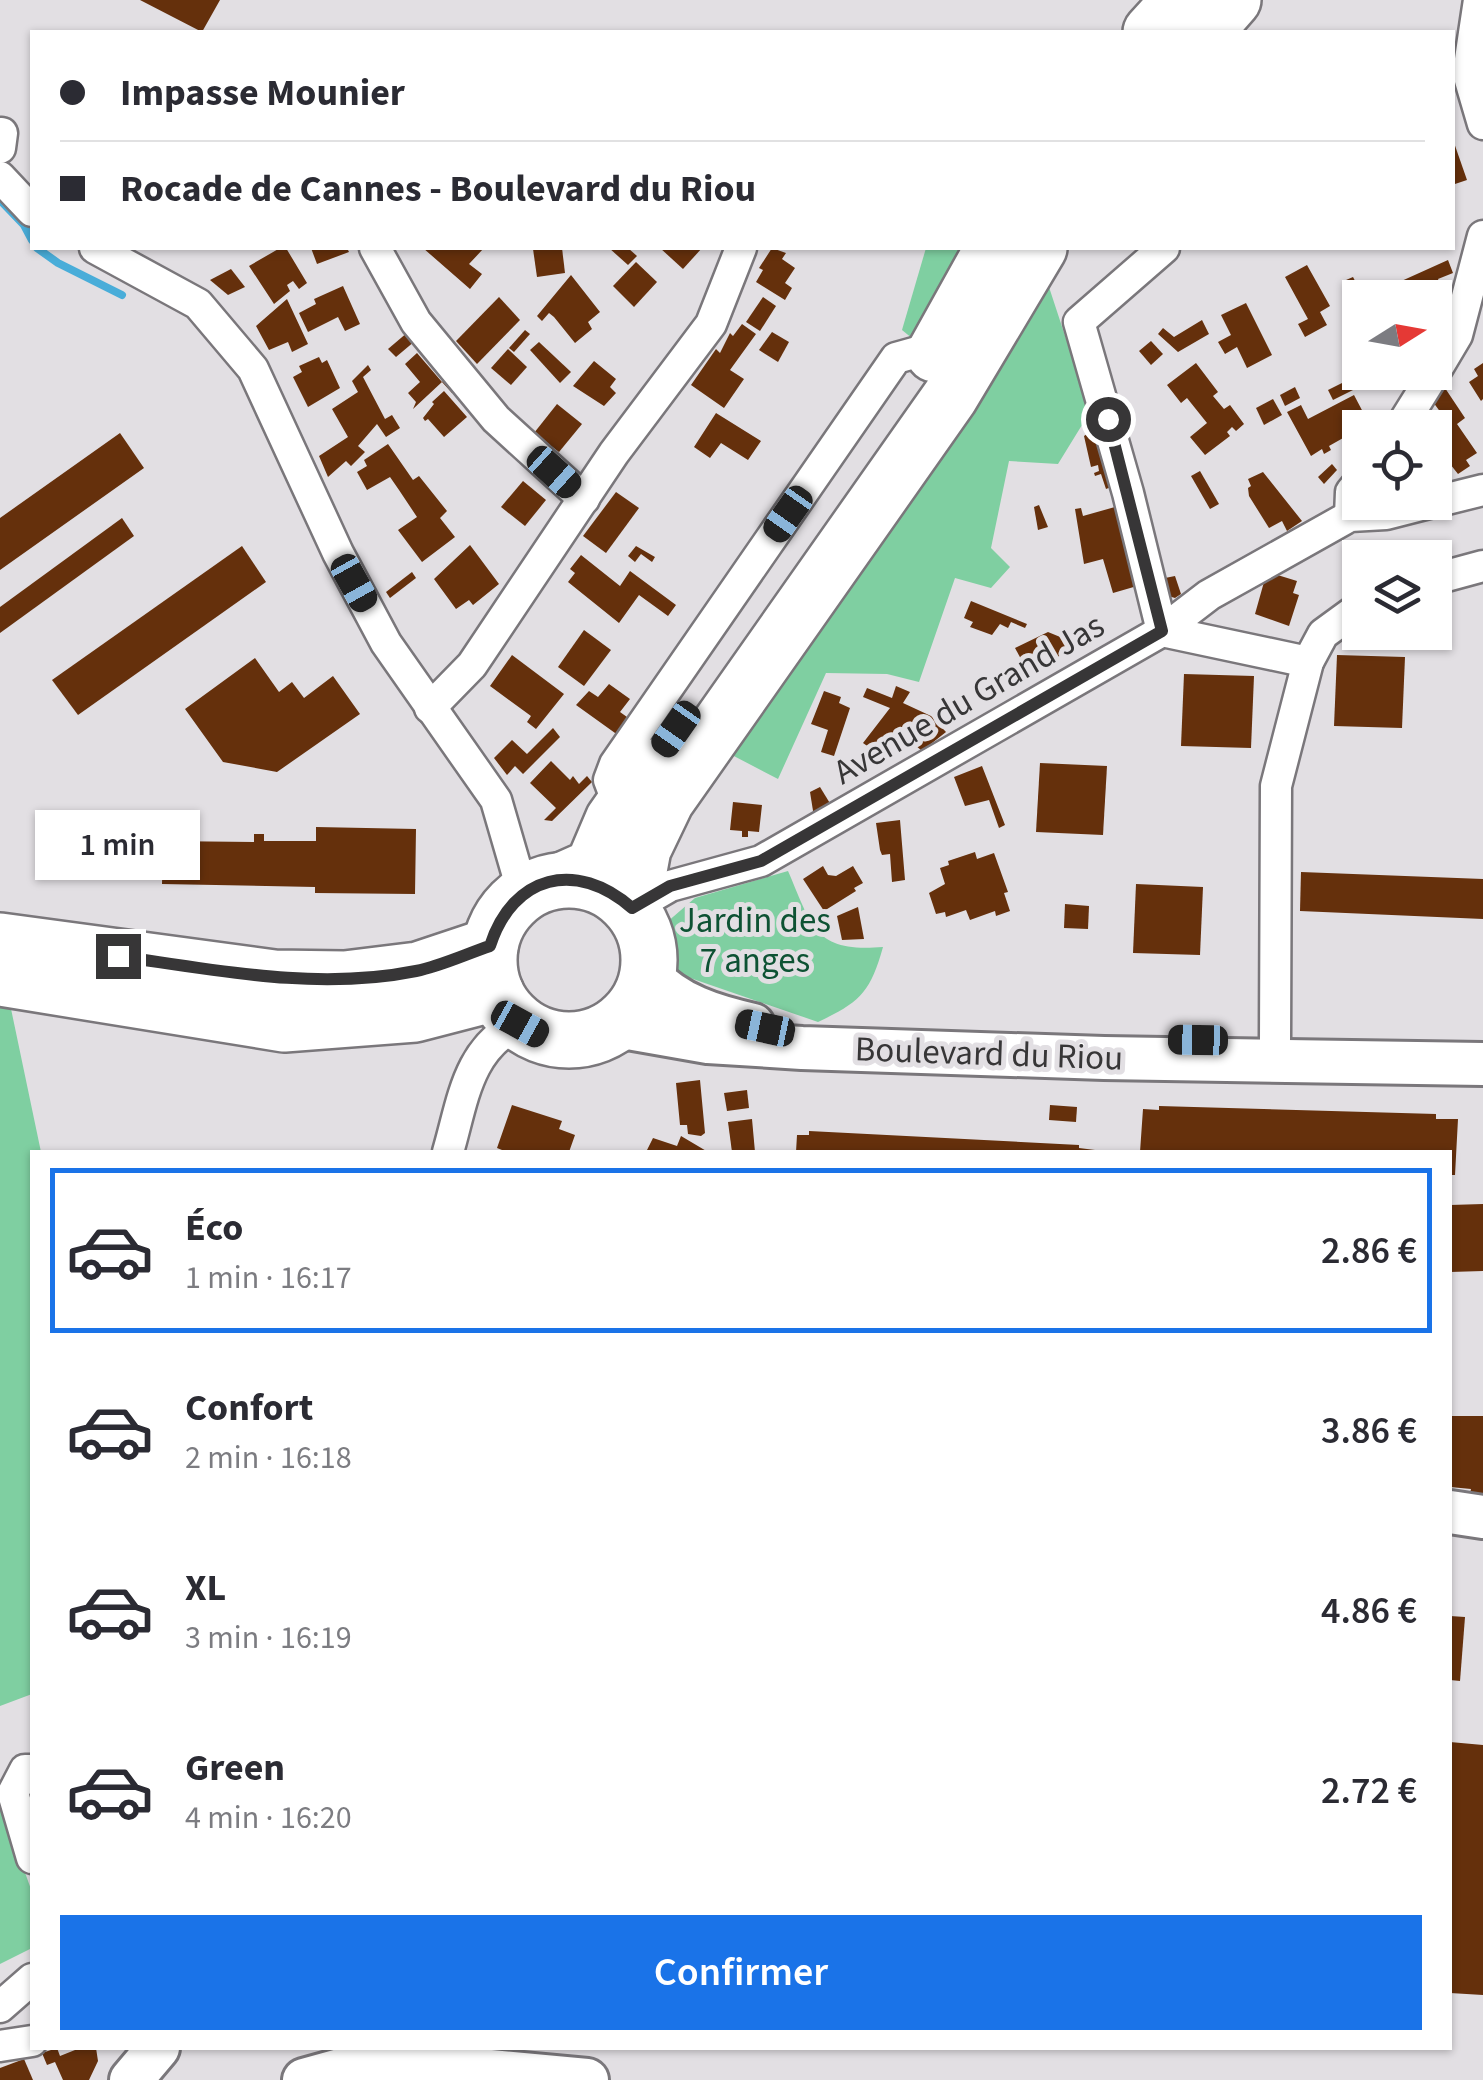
<!DOCTYPE html>
<html lang="fr">
<head>
<meta charset="utf-8">
<style>
  :root { --surface:#fff; --page:#f7f7f7; --text:#2b2b33; --muted:#7c7c81; --line:#e1e1e2; --accent:#1a73e8 }
  body { margin:0; font-family:"Source Sans 3",sans-serif; background:var(--page); color:var(--text); height:100vh; display:flex; flex-direction:column; font-size:38px; white-space:nowrap }
  * { box-sizing:border-box; margin:0 }
  p { font-size:32px; color:var(--muted) }
  .icon { flex:none; width:55px; height:55px; fill:none; stroke:currentColor; stroke-width:2; stroke-linecap:round; stroke-linejoin:round }
  .map { position:relative; flex:1; overflow:hidden }
  .sheet { position:absolute; left:30px; top:1150px; width:1422px; height:900px; display:flex; flex-direction:column; background:var(--surface); border-radius:0px; box-shadow:0 2px 8px #0004 }
  .sheet>* { flex:none }
  .hud { position:absolute; left:30px; top:30px; width:1425px; height:220px; border-radius:0px; box-shadow:0 2px 8px #0004; display:grid; align-content:center; height:220px; padding:0 30px; background:var(--surface) }
  .needle { width:65px; rotate:79deg }
  .fabs { position:absolute; left:1342px; top:280px; display:grid; gap:20px }
  .fabs a { display:grid; place-items:center; width:110px; height:110px; border-radius:0px; background:var(--surface); box-shadow:0 2px 8px #0004; font-size:50px }
  .end { position:absolute; width:45px; height:45px; margin:-22px; border:12px solid #373637; background:#fff; box-shadow:0 0 0 5px #fff }
  .from { border-radius:50% }
  .bubble { position:absolute; height:70px; border-radius:0px; background:var(--surface); box-shadow:0 2px 8px #0004; font-size:32px; font-weight:600; line-height:70px; text-align:center }
  .car { position:absolute; width:30px; height:60px; margin:-30px -15px; border-radius:12px; box-shadow:0 0 8px 2px #0007; background:linear-gradient(#222 24%,#8ab4d8 0 40%,#222 0 76%,#8ab4d8 0 86%,#222 0) }
  .hud b { display:flex; align-items:center; gap:35px; height:95px; font-size:38px }
  .hud b+b { border-top:2px solid var(--line) }
  .hud i { width:25px; height:25px; background:var(--text) }
  ul { padding:18px 0 0; list-style:none }
  li { display:flex; align-items:center; gap:30px; height:165px; margin:0 20px 15px; padding:0 10px; border:5px solid transparent; border-radius:0px }
  li div { flex:1 }
  li b { display:block; font-size:38px }
  li em { font-style:normal; font-weight:600 }
  li.on { border-color:var(--accent) }
  li>.icon { width:90px; height:90px; stroke-width:1.5 }
  .primary-button { display:flex; gap:20px; margin-top:auto; padding:20px 30px }
  .primary-button a { flex:1; height:115px; border-radius:0px; background:var(--accent); color:#fff; font-size:40px; font-weight:600; line-height:115px; text-align:center }
  .map>svg:first-child { display:block }
  .green { fill:#7fcfa1 }
  .lines { fill:none; stroke-linecap:round; stroke-linejoin:round }
  .stream { stroke:#49add9; stroke-width:8 }
  .building { fill:#65300c }
  .street-casing { stroke:#7a777b; stroke-width:35 }
  .secondary-casing { stroke:#7a777b; stroke-width:48 }
  .highway-casing { stroke:#7a777b; stroke-width:60 }
  .street { stroke:#fff; stroke-width:30 }
  .secondary { stroke:#fff; stroke-width:42 }
  .highway { stroke:#fff; stroke-width:55 }
  .route { stroke:#373637; stroke-width:12 }
  .labels { text-anchor:middle; dominant-baseline:central; stroke-width:10; stroke-linejoin:round; paint-order:stroke }
  .street-label { font-size:35px; fill:#373637; stroke:#e2dfe3 }
  .park-label { font-size:35px; fill:#0d5233; stroke:#e2dfe3 }
</style>
</head>
<body>
<div class="map">
<svg width="1483" height="2080" viewBox="0 0 1483 2080">
  <rect width="100%" height="100%" fill="#e2dfe3"/>
  <!-- green -->
  <g class="green">
    <polygon points="926,248 969,248 913,339 902,330"/>
    <polygon points="1048,284 1090,412 1058,464 1009,461 991,548 1010,567 991,588 955,578 919,682 887,674 826,673 778,779 730,754"/>
    <path d="M788,871C812,926 814,953 883,947C870,993 860,1002 818,1022L667,970L659,929L695,898Z"/>
    <polygon points="0,1002 10,1004 41,1152 32,1152 32,1694 0,1706"/>
    <polygon points="0,1803 32,1892 32,1948 0,1964"/>
  </g>
  <g class="lines">
    <!-- stream -->
    <g class="stream">
      <polyline points="0,200 24,225 32,240"/>
      <polyline points="37,248 58,263 122,295"/>
    </g>
  </g>
  <!-- building -->
  <g class="building">
    <polygon points="140,0 220,0 202,32"/>
    <polygon points="1452,137 1467,180 1452,185"/>
    <polygon points="280,248 286,248 307,283 299,289 293,281 287,285 290,291 274,304 249,266"/>
    <polygon points="311,248 347,248 349,252 317,264"/>
    <polygon points="423,248 484,248 469,264 482,274 470,289"/>
    <polygon points="562,248 565,273 537,277 533,249"/>
    <polygon points="609,248 628,248 637,256 628,265"/>
    <polygon points="660,248 702,248 683,269"/>
    <polygon points="772,248 786,253 782,259 795,268 785,283 792,288 785,300 756,282 763,270 759,268"/>
    <polygon points="1448,260 1453,273 1438,279 1445,297 1435,301 1435,298 1394,298 1402,294 1397,283"/>
    <polygon points="636,262 657,282 634,307 613,286"/>
    <polygon points="1307,265 1330,306 1320,312 1327,325 1305,337 1298,324 1308,319 1285,277"/>
    <polygon points="231,269 245,287 228,295 210,280"/>
    <polygon points="571,275 600,312 588,322 592,329 575,343 554,317 549,313 542,321 537,316"/>
    <polygon points="1353,277 1364,298 1360,298 1360,314 1352,318 1344,303 1344,287 1348,288 1354,299 1346,280"/>
    <polygon points="1384,285 1390,297 1372,297 1369,292"/>
    <polygon points="343,286 360,324 345,331 338,317 308,332 299,313 316,304 314,299"/>
    <polygon points="499,297 520,320 477,364 456,341"/>
    <polygon points="763,297 776,306 760,331 746,322"/>
    <polygon points="287,299 308,344 292,352 288,342 269,350 256,326"/>
    <polygon points="1246,303 1272,355 1247,368 1237,347 1225,354 1218,342 1231,335 1221,315"/>
    <polygon points="1435,309 1448,320 1435,336"/>
    <polygon points="1202,320 1209,334 1178,352 1158,334 1163,328 1174,337"/>
    <polygon points="742,324 756,334 730,370 744,379 724,408 691,385 716,349 720,353 730,333 733,336"/>
    <polygon points="525,330 530,334 514,352 509,348"/>
    <polygon points="408,332 415,341 396,357 388,349"/>
    <polygon points="772,332 789,342 778,362 759,350"/>
    <polygon points="1151,341 1163,354 1151,365 1139,351"/>
    <polygon points="539,342 571,372 560,383 530,350"/>
    <polygon points="508,349 527,367 511,385 491,368"/>
    <polygon points="417,353 442,382 448,376 457,389 452,393 442,382 413,409 416,402 408,393 420,382 405,364"/>
    <polygon points="319,357 322,363 327,360 340,388 308,407 293,377 302,372 299,366"/>
    <polygon points="594,361 616,379 610,387 616,393 604,406 573,386"/>
    <polygon points="1196,363 1218,392 1213,396 1224,409 1230,405 1244,424 1236,431 1232,427 1227,432 1230,436 1205,455 1190,437 1207,423 1187,398 1181,403 1167,385"/>
    <polygon points="1483,363 1483,399 1481,401 1469,382 1478,376 1474,369"/>
    <polygon points="368,365 371,370 363,377 385,419 392,415 400,428 386,437 377,424 358,446 365,452 351,466 346,461 328,477 319,456 348,437 332,409 358,392 352,381"/>
    <polygon points="1350,379 1355,389 1333,400 1328,390"/>
    <polygon points="1295,387 1300,398 1285,406 1280,395"/>
    <polygon points="1445,388 1465,418 1457,424 1477,453 1466,460 1470,466 1458,474 1435,445 1435,428 1428,428 1444,417 1433,402"/>
    <polygon points="444,391 467,417 444,437 428,419 425,421 423,418 434,404 432,402"/>
    <polygon points="1354,395 1364,414 1372,410 1376,419 1360,428 1360,435 1354,438 1352,433 1329,446 1331,450 1324,454 1322,449 1311,456 1287,412 1301,405 1308,419"/>
    <polygon points="1273,399 1282,415 1264,425 1256,408"/>
    <polygon points="557,404 582,424 559,452 534,433"/>
    <polygon points="716,413 761,441 748,460 721,443 710,458 694,447"/>
    <polygon points="1098,426 1116,485 1106,489 1101,474 1095,476 1094,473 1099,471 1098,465 1091,467 1084,436"/>
    <polygon points="120,433 144,468 0,570 0,518"/>
    <polygon points="388,444 413,480 419,476 447,511 440,518 455,537 422,562 398,530 417,517 399,490 390,477 367,490 357,472 367,466 364,460"/>
    <polygon points="1332,464 1337,470 1324,484 1318,477"/>
    <polygon points="1200,471 1219,504 1210,509 1191,476"/>
    <polygon points="1263,472 1302,521 1287,531 1282,521 1269,528 1249,496 1248,488 1251,486 1248,479"/>
    <polygon points="523,481 546,500 525,526 501,507"/>
    <polygon points="616,492 639,508 606,553 583,536"/>
    <polygon points="1039,505 1048,527 1038,530 1034,507"/>
    <polygon points="1122,505 1144,584 1113,593 1103,559 1084,564 1075,509 1081,508 1083,516"/>
    <polygon points="122,518 134,536 0,633 0,607"/>
    <polygon points="470,545 499,584 473,605 469,600 456,609 434,579"/>
    <polygon points="242,546 266,582 78,715 52,680"/>
    <polygon points="636,546 655,557 652,562 641,554 635,562 628,556"/>
    <polygon points="581,555 620,586 630,571 676,605 668,616 639,595 619,623 568,582 575,573 570,569"/>
    <polygon points="412,572 416,578 390,598 386,592"/>
    <polygon points="1271,573 1297,581 1293,593 1299,595 1289,626 1255,614 1264,582"/>
    <polygon points="1175,576 1181,594 1175,598 1165,595 1160,579"/>
    <polygon points="971,601 1027,624 1025,628 1011,622 1008,628 1000,624 992,635 970,627 973,622 964,618"/>
    <polygon points="584,630 611,650 584,686 558,667"/>
    <polygon points="1048,632 1070,641 1073,648 1029,674 1015,648"/>
    <polygon points="512,655 564,694 536,729 527,722 531,716 490,686"/>
    <polygon points="1337,655 1405,657 1402,728 1334,726"/>
    <polygon points="255,658 279,692 292,682 304,698 333,676 360,714 277,772 223,762 185,709"/>
    <polygon points="1184,674 1254,676 1251,748 1181,746"/>
    <polygon points="609,684 630,699 620,712 634,722 622,738 576,705 589,691 598,697"/>
    <polygon points="896,686 910,692 903,703 931,716 946,732 922,751 901,733 883,757 863,743 890,708 863,697 867,688 892,698"/>
    <polygon points="824,691 841,697 839,703 850,708 834,756 821,752 828,730 811,724"/>
    <polygon points="553,728 560,737 523,774 515,766 507,775 494,758 512,740 527,754"/>
    <polygon points="551,761 570,780 573,776 579,784 587,776 592,782 552,821 544,820 556,808 530,783"/>
    <polygon points="1040,763 1107,766 1103,835 1036,832"/>
    <polygon points="982,766 1005,825 999,828 989,800 965,806 954,777"/>
    <polygon points="820,787 831,805 814,817 810,792"/>
    <polygon points="733,802 762,805 759,832 748,831 748,837 742,837 742,831 730,830"/>
    <polygon points="900,820 905,880 892,882 890,854 882,855 880,850 876,823"/>
    <polygon points="316,827 416,829 415,894 315,893 315,887 162,884 163,841 254,842 254,834 264,834 264,841 316,841"/>
    <polygon points="975,852 977,859 994,853 1008,892 1004,893 1010,911 996,916 995,911 970,920 966,910 946,917 945,912 936,914 929,893 945,884 940,868 949,865 948,861"/>
    <polygon points="823,866 828,875 836,876 853,866 863,883 854,888 856,891 824,911 803,879"/>
    <polygon points="1301,872 1483,879 1483,919 1300,911"/>
    <polygon points="1136,884 1203,887 1200,955 1133,953"/>
    <polygon points="1065,904 1089,906 1088,929 1064,928"/>
    <polygon points="858,907 864,939 842,940 837,916"/>
    <polygon points="700,1080 705,1133 701,1136 688,1134 687,1125 680,1125 676,1083"/>
    <polygon points="747,1090 749,1108 727,1111 724,1093"/>
    <polygon points="512,1105 562,1121 559,1129 575,1135 569,1152 507,1152 497,1148"/>
    <polygon points="1050,1105 1077,1107 1076,1122 1049,1120"/>
    <polygon points="1159,1106 1436,1114 1436,1119 1458,1119 1455,1175 1450,1175 1450,1152 1140,1152 1143,1109 1159,1110"/>
    <polygon points="752,1119 755,1152 732,1152 728,1122"/>
    <polygon points="809,1131 1079,1145 1079,1148 1095,1150 1095,1152 796,1152 797,1135 809,1135"/>
    <polygon points="681,1136 708,1152 646,1152 653,1138 677,1146"/>
    <polygon points="1483,1204 1483,1271 1450,1272 1450,1205"/>
    <polygon points="1450,1416 1483,1416 1483,1501 1469,1498 1471,1489 1450,1487"/>
    <polygon points="1450,1616 1465,1617 1460,1681 1450,1680"/>
    <polygon points="1450,1742 1483,1745 1483,1995 1450,1993"/>
    <polygon points="57,2048 60,2056 80,2048 96,2048 98,2061 89,2080 63,2080 55,2062 47,2065 42,2053"/>
    <polygon points="24,2059 33,2080 0,2080 0,2068"/>
  </g>
  <g class="lines">
    <defs>
      <g id="street">
        <polyline points="1479,0 1468,73 1483,124"/>
        <polyline points="0,148 2,133"/>
        <polyline points="0,177 32,211"/>
        <polyline points="95,248 198,304 253,369 338,553 386,643 496,800 523,893"/>
        <polyline points="375,248 416,322 496,419 584,499"/>
        <polyline points="1164,248 1079,322 1128,493 1162,631 1308,662"/>
        <polyline points="1435,372 1457,335 1483,236"/>
        <polyline points="1400,428 1435,372"/>
        <polyline points="1435,502 1483,490"/>
        <polyline points="1350,516 1351,492 1360,481"/>
        <polyline points="1435,579 1483,566"/>
        <polyline points="430,708 472,665 614,453 711,324 741,248"/>
        <polyline points="620,809 609,780 615,764 896,358 939,346"/>
        <polyline points="632,908 670,886 761,861 1162,631 1209,595 1350,516 1386,514 1433,502"/>
        <polyline points="1275,1041 1276,786 1308,662 1323,634 1360,607"/>
        <path d="M448,1152C463,1101 467,1048 520,1023"/>
        <polyline points="32,1770 25,1770 13,1793 32,1858"/>
        <polyline points="0,2007 32,1979"/>
        <polyline points="0,2046 32,2041"/>
      </g>
      <g id="secondary">
        <path d="M649,975C677,1005 713,1016 753,1025"/>
        <polyline points="617,1026 708,1042 802,1048 1104,1058 1483,1064"/>
        <polyline points="1450,1512 1483,1517"/>
        <polyline points="131,2080 158,2048"/>
        <polyline points="304,2080 369,2062 385,2061 587,2080"/>
      </g>
      <g id="highway">
        <polyline points="1151,32 1180,0"/>
        <polyline points="1205,32 1233,0"/>
        <polyline points="934,354 993,248"/>
        <polyline points="566,879 593,867 613,820 650,767"/>
        <circle cx="569" cy="960" r="80"/>
        <polyline points="632,908 643,849 666,801 950,397 1039,248"/>
        <polyline points="0,941 274,978 345,979 418,970 490,946"/>
        <polyline points="0,978 284,1024 415,1014 496,993"/>
      </g>
    </defs>
    <!-- street casing -->
    <use href="#street" class="street-casing"/>
    <!-- secondary casing -->
    <use href="#secondary" class="secondary-casing"/>
    <!-- highway casing -->
    <use href="#highway" class="highway-casing"/>
    <!-- street -->
    <use href="#street" class="street"/>
    <!-- secondary -->
    <use href="#secondary" class="secondary"/>
    <!-- highway -->
    <use href="#highway" class="highway"/>
  </g>
  <g class="lines">
    <!-- route -->
    <path class="route" d="M118,956C216,970 317,991 416,971C441,966 466,954 490,946C513,875 576,859 632,908L670,886L761,861L1162,631L1108,419"/>
  </g>
  <g class="labels">
    <!-- street labels -->
    <g class="street-label">
      <text transform="translate(969 699) rotate(-30)">Avenue du Grand Jas</text>
      <text transform="translate(989 1054) rotate(2)">Boulevard du Riou</text>
    </g>
    <!-- park labels -->
    <g class="park-label">
      <text x="755" y="921">Jardin des<tspan x="755" dy="40">7 anges</tspan></text>
    </g>
  </g>
</svg>
<div class="fabs">
<a><svg class="needle" viewBox="-14 -14 28 28"><path d="M0-13l5 13h-10z" fill="#e53935"/><path d="M0 13l5-13h-10z" fill="#7c7c81"/></svg></a>
<a><svg class="icon" aria-label="locate" viewBox="0 0 24 24"><circle cx="12" cy="12" r="6"/><path d="M12 2v4M12 18v4M2 12h4M18 12h4"/></svg></a>
<a><svg class="icon" aria-label="layers" viewBox="0 0 24 24"><path d="M12 4l9 5-9 5-9-5zM3 14l9 5 9-5"/></svg></a>
</div>
<i class="end from" style="left:1108px;top:419px"></i>
<i class="end" style="left:118px;top:956px"></i>
<div class="bubble" style="left:35px;top:810px;width:165px">1 min</div>
<i class="car" style="left:554px;top:472px;rotate:132deg"></i>
<i class="car" style="left:788px;top:514px;rotate:215deg"></i>
<i class="car" style="left:354px;top:583px;rotate:151deg"></i>
<i class="car" style="left:676px;top:729px;rotate:215deg"></i>
<i class="car" style="left:520px;top:1024px;rotate:119deg"></i>
<i class="car" style="left:765px;top:1028px;rotate:282deg"></i>
<i class="car" style="left:1198px;top:1040px;rotate:271deg"></i>
<div class="hud">
<b><i class="from"></i>Impasse Mounier</b>
<b><i></i>Rocade de Cannes - Boulevard du Riou</b>
</div>
<section class="sheet">
<ul>
<li class="on"><svg class="icon" aria-label="car" viewBox="0 0 24 24"><path d="M5 17H2v-5l4-1 3-4h7l3 4 3 1v5h-3M9 17h6M6 11h13"/><circle cx="7" cy="17" r="2"/><circle cx="17" cy="17" r="2"/></svg><div><b>Éco</b><p>1 min · 16:17</p></div><em>2.86 €</em></li>
<li><svg class="icon" aria-label="car" viewBox="0 0 24 24"><path d="M5 17H2v-5l4-1 3-4h7l3 4 3 1v5h-3M9 17h6M6 11h13"/><circle cx="7" cy="17" r="2"/><circle cx="17" cy="17" r="2"/></svg><div><b>Confort</b><p>2 min · 16:18</p></div><em>3.86 €</em></li>
<li><svg class="icon" aria-label="car" viewBox="0 0 24 24"><path d="M5 17H2v-5l4-1 3-4h7l3 4 3 1v5h-3M9 17h6M6 11h13"/><circle cx="7" cy="17" r="2"/><circle cx="17" cy="17" r="2"/></svg><div><b>XL</b><p>3 min · 16:19</p></div><em>4.86 €</em></li>
<li><svg class="icon" aria-label="car" viewBox="0 0 24 24"><path d="M5 17H2v-5l4-1 3-4h7l3 4 3 1v5h-3M9 17h6M6 11h13"/><circle cx="7" cy="17" r="2"/><circle cx="17" cy="17" r="2"/></svg><div><b>Green</b><p>4 min · 16:20</p></div><em>2.72 €</em></li>
</ul>
<div class="primary-button"><a>Confirmer</a></div>
</section>
</div>
</body>
</html>
